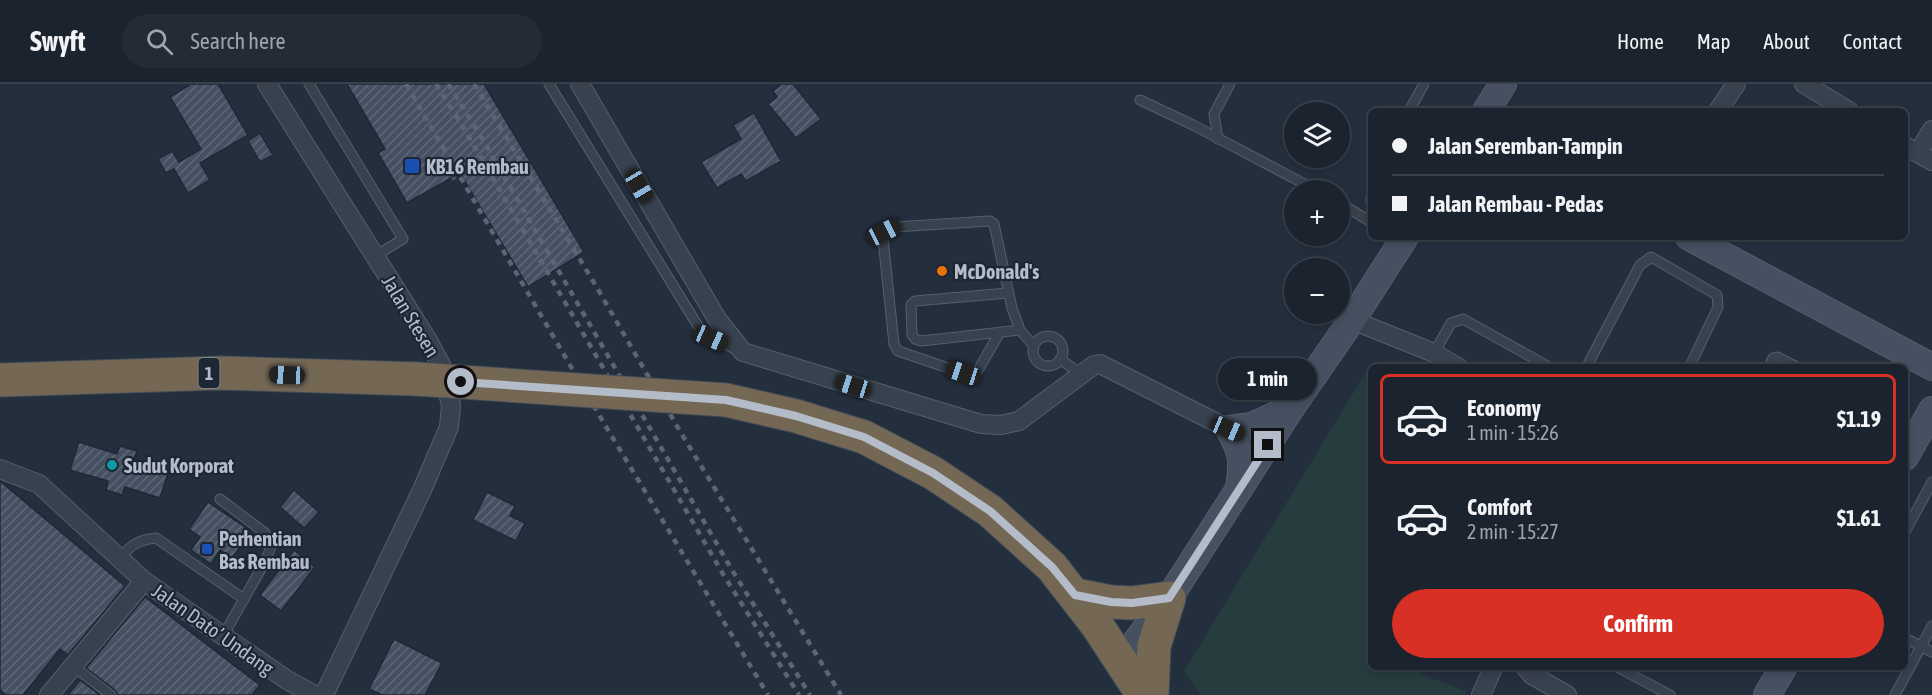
<!DOCTYPE html>
<html lang="en">
<head>
<meta charset="utf-8">
<style>
  :root { --surface:#1b232e; --page:#242b36; --text:#f1f3f6; --muted:#a0a4aa; --line:#39404a; --accent:#d93025 }
  body { margin:0; font-family:"Asap Condensed",sans-serif; background:var(--page); color:var(--text); height:100vh; display:flex; flex-direction:column; font-size:22px; white-space:nowrap }
  * { box-sizing:border-box; margin:0 }
  p { font-size:20px; color:var(--muted) }
  .icon { flex:none; width:33px; height:33px; fill:none; stroke:currentColor; stroke-width:2; stroke-linecap:round; stroke-linejoin:round }
  .map { position:relative; flex:1; overflow:hidden }
  .panel { position:absolute; left:1368px; top:280px; width:540px; height:306px; display:flex; flex-direction:column; background:var(--surface); border-radius:9px; box-shadow:0 3px 9px #0003,0 0 0 2px var(--line) }
  .panel>* { flex:none }
  .top-card { position:absolute; left:1368px; top:24px; width:540px; height:132px; border-radius:9px; box-shadow:0 3px 9px #0003,0 0 0 2px var(--line); display:grid; align-content:center; height:132px; padding:0 24px; background:var(--surface) }
  .buttons { position:absolute; left:1284px; top:18px; display:grid; gap:12px }
  .buttons a { display:grid; place-items:center; width:66px; height:66px; border-radius:50%; background:var(--surface); box-shadow:0 3px 9px #0003,0 0 0 2px var(--line); font-size:30px }
  .end { position:absolute; width:27px; height:27px; margin:-14px; border:8px solid #b4bcc9; background:#111; box-shadow:0 0 0 3px #111 }
  .from { border-radius:50% }
  .bubble { position:absolute; height:42px; border-radius:21px; background:var(--surface); box-shadow:0 3px 9px #0003,0 0 0 2px var(--line); font-size:20px; font-weight:700; line-height:42px; text-align:center }
  .car { position:absolute; width:18px; height:36px; margin:-18px -9px; border-radius:8px; box-shadow:0 0 4px 2px #0007; background:linear-gradient(#222 24%,#8ab4d8 0 40%,#222 0 76%,#8ab4d8 0 86%,#222 0) }
  .top-card b { display:flex; align-items:center; gap:21px; height:57px; font-size:22px }
  .top-card b+b { border-top:2px solid var(--line) }
  .top-card i { width:15px; height:15px; background:var(--text) }
  ul { padding:10px 0 0; list-style:none }
  li { display:flex; align-items:center; gap:18px; height:90px; margin:0 12px 9px; padding:0 12px; border:3px solid transparent; border-radius:9px }
  li div { flex:1 }
  li b { display:block; font-size:22px }
  li em { font-style:normal; font-weight:700 }
  li.selected { border-color:var(--accent) }
  li>.icon { width:54px; height:54px; stroke-width:1.5 }
  .action { display:flex; gap:12px; margin-top:auto; padding:12px 24px }
  .action a { flex:1; height:69px; border-radius:36px; background:var(--accent); color:#fff; font-size:24px; font-weight:700; line-height:69px; text-align:center }
  header { display:flex; align-items:center; gap:36px; box-sizing:border-box; height:84px; padding:0 30px; background:var(--surface); border-bottom:2px solid var(--line) }
  header strong { font-size:28px }
  nav { display:flex; gap:33px; margin-inline-start:auto; font-size:21px }
  .search { width:420px; height:54px; background:var(--page); display:flex; align-items:center; gap:15px; box-sizing:border-box; padding:0 21px; border-radius:33px; color:var(--muted); font-size:22px }
  .map>svg:first-child { display:block }
  .pitch { fill:#263c3f }
  .building { fill:url(#building-hatch); stroke:#1f2835; stroke-width:1.5 }
  .lines { fill:none; stroke-linecap:round; stroke-linejoin:round }
  .lane-casing { stroke:#565f6c; stroke-width:11 }
  .street-casing { stroke:#565f6c; stroke-width:20 }
  .secondary-casing { stroke:#565f6c; stroke-width:28 }
  .highway-casing { stroke:#434c59; stroke-width:35 }
  .path { stroke:#44595c; stroke-width:3; stroke-dasharray:4.5 4.5; stroke-linecap:butt }
  .lane { stroke:#38414e; stroke-width:9 }
  .street { stroke:#38414e; stroke-width:18 }
  .secondary { stroke:#465061; stroke-width:26 }
  .highway { stroke:#746855; stroke-width:33 }
  .rail { stroke:#5a6575; stroke-width:4.5; stroke-dasharray:6 6; stroke-linecap:butt }
  .highway-bridge-casing { stroke:#434c59; stroke-width:35; stroke-linecap:butt }
  .highway-bridge { stroke:#746855; stroke-width:33 }
  .route { stroke:#b4bcc9; stroke-width:8 }
  .transit-dot { fill:#1a4fb4; stroke:#1d2633; stroke-width:2 }
  .food-dot { fill:#e8710a; stroke:#1d2633; stroke-width:2 }
  .culture-dot { fill:#0f9aa8; stroke:#1d2633; stroke-width:2 }
  .labels { text-anchor:middle; dominant-baseline:central; stroke-width:4.5; stroke-linejoin:round; paint-order:stroke }
  .shield { fill:#1d2633; stroke:#878f9c; stroke-width:1.5 }
  .shield-label { font-size:18px; font-weight:bold; fill:#b4bcc9 }
  .poi-label { font-size:20px; font-weight:bold; fill:#b4bcc9; stroke:#1d2633; text-anchor:start }
  .street-label { font-size:20px; fill:#b4bcc9; stroke:#1d2633 }
</style>
</head>
<body>
<header>
<strong>Swyft</strong>
<div class="search"><svg class="icon" aria-label="search" viewBox="0 0 24 24"><circle cx="10" cy="10" r="6"/><path d="M15 15l6 6"/></svg>Search here</div>
<nav><a>Home</a><a>Map</a><a>About</a><a>Contact</a></nav>
</header>
<div class="map">
<svg width="1932" height="611" viewBox="0 0 1932 611">
  <defs>
    <pattern id="building-hatch" width="6" height="6" patternUnits="userSpaceOnUse" patternTransform="scale(1.5)"><rect width="6" height="6" fill="#455162"/><path d="M-1 1l2-2M0 6l6-6M5 7l2-2" fill="none" stroke="#5d6877"/></pattern>
  </defs>
  <rect width="100%" height="100%" fill="#242f3e"/>
  <!-- pitch -->
  <polygon class="pitch" points="1371,280 1378,283 1371,284 1371,584 1423,584 1420,590 1467,607 1465,611 1201,611 1184,587"/>
  <!-- building -->
  <g class="building">
    <polygon points="191,0 218,0 248,51 200,79 210,96 188,109 174,85 166,89 158,75 172,67 179,78 201,65 170,13"/>
    <polygon points="347,0 484,0 584,168 528,203 460,89 407,119 378,69 385,65"/>
    <polygon points="782,0 793,0 821,35 796,54 768,20 777,13 773,7"/>
    <polygon points="754,29 781,77 746,97 741,90 717,104 701,78 741,55 733,41"/>
    <polygon points="260,49 273,71 260,78 248,57"/>
    <polygon points="79,358 117,370 120,362 137,367 134,375 169,386 160,414 125,403 122,411 106,406 108,397 70,386"/>
    <polygon points="0,397 125,502 68,571 60,565 23,611 6,611 0,606"/>
    <polygon points="294,406 319,428 304,444 280,423"/>
    <polygon points="487,408 515,422 510,432 525,439 516,457 473,436"/>
    <polygon points="208,418 251,447 232,474 220,466 211,480 191,466 200,453 189,445"/>
    <polygon points="294,466 315,483 281,527 260,511"/>
    <polygon points="145,513 260,601 252,611 118,611 115,606 86,584"/>
    <polygon points="394,555 442,579 425,611 382,611 369,605"/>
    <polygon points="80,596 100,611 68,611"/>
  </g>
  <g class="lines">
    <defs>
      <g id="lane">
        <polyline points="309,0 403,155 375,172"/>
        <polyline points="549,0 698,242 711,254 735,265"/>
        <polyline points="1140,16 1193,41 1316,106"/>
        <polyline points="1409,27 1424,0"/>
        <polyline points="1218,55 1214,30 1230,0"/>
        <polyline points="1371,113 1371,118"/>
        <polyline points="1340,119 1371,138"/>
        <polyline points="1008,209 915,217 911,221 912,251 915,255 921,257 1020,246"/>
        <polyline points="1000,248 977,288 963,289 898,267 894,260 883,155 884,148 895,143 990,137 994,140 1012,224 1020,246 1033,261"/>
        <circle cx="1048" cy="267" r="15"/>
        <polyline points="1434,269 1451,239 1463,235 1551,284"/>
        <polyline points="1060,275 1081,290"/>
        <polyline points="1586,284 1640,181 1651,173 1717,211 1718,223 1689,284"/>
        <polyline points="1768,284 1773,274 1777,273 1799,284"/>
        <polyline points="220,415 265,449 271,462 266,476 223,552"/>
        <polyline points="1905,448 1932,398"/>
        <path d="M119,474C132,461 137,456 156,454L244,515"/>
        <polyline points="1905,554 1932,568"/>
        <polyline points="73,582 111,611"/>
        <polyline points="1619,584 1670,611"/>
        <polyline points="1895,611 1932,542"/>
      </g>
      <g id="street">
        <polyline points="267,0 427,255 441,281 451,321 449,343 422,406 324,611"/>
        <polyline points="580,0 717,235 743,268 981,340 1001,341 1019,337 1094,281 1100,280 1229,345 1268,361"/>
        <polyline points="1804,0 1849,27"/>
        <polyline points="1718,27 1736,0"/>
        <polyline points="1905,62 1932,77"/>
        <polyline points="1918,69 1932,46"/>
        <polyline points="1352,236 1434,269 1459,284"/>
        <polyline points="0,385 39,400 144,497 287,596 315,611"/>
        <polyline points="1526,584 1532,591 1567,611"/>
        <polyline points="49,611 144,497"/>
        <polyline points="1481,611 1493,584"/>
      </g>
      <g id="secondary">
        <polyline points="1486,27 1503,0"/>
        <polyline points="1689,153 1932,283"/>
        <polyline points="1905,373 1932,326"/>
        <path d="M1239,405C1243,376 1243,370 1229,345L1252,342L1291,324"/>
        <polyline points="1122,576 1169,514 1291,324 1352,236 1405,153"/>
        <polyline points="1767,611 1783,584"/>
      </g>
      <g id="highway">
        <polyline points="0,296 221,289 417,295"/>
        <polyline points="726,316 796,332 864,353 933,389 990,427 1052,483 1097,541 1143,611"/>
        <polyline points="1075,511 1111,518 1132,519 1169,514 1154,562 1152,611"/>
      </g>
    </defs>
    <!-- lane casing -->
    <use href="#lane" class="lane-casing"/>
    <!-- street casing -->
    <use href="#street" class="street-casing"/>
    <!-- secondary casing -->
    <use href="#secondary" class="secondary-casing"/>
    <!-- highway casing -->
    <use href="#highway" class="highway-casing"/>
    <!-- path -->
    <polyline class="path" points="443,79 448,86 452,83 458,92 451,96"/>
    <!-- lane -->
    <use href="#lane" class="lane"/>
    <!-- street -->
    <use href="#street" class="street"/>
    <!-- secondary -->
    <use href="#secondary" class="secondary"/>
    <!-- highway -->
    <use href="#highway" class="highway"/>
    <!-- rail -->
    <g class="rail">
      <polyline points="406,0 605,341 768,611"/>
      <polyline points="436,0 466,48 723,490 799,611"/>
      <polyline points="448,0 476,44 732,486 810,611"/>
      <polyline points="474,0 596,202 681,349 841,611"/>
    </g>
    <defs>
      <polyline id="highway-bridge" points="417,295 726,316"/>
    </defs>
    <!-- highway-bridge casing -->
    <use href="#highway-bridge" class="highway-bridge-casing"/>
    <!-- highway-bridge -->
    <use href="#highway-bridge" class="highway-bridge"/>
  </g>
  <g class="lines">
    <!-- route -->
    <polyline class="route" points="461,298 726,316 796,332 864,353 933,389 990,427 1052,483 1075,511 1111,518 1132,519 1169,514 1268,361"/>
  </g>
  <!-- markers -->
  <g class="transit-dot">
    <rect x="404" y="74" width="16" height="16" rx="3"/>
    <rect x="201" y="459" width="12" height="12" rx="3"/>
  </g>
  <circle class="food-dot" cx="942" cy="187" r="6"/>
  <circle class="culture-dot" cx="112" cy="381" r="6"/>
  <g class="labels">
    <!-- shield labels -->
    <rect class="shield" x="198.5" y="274" width="21" height="30" rx="4.5"/>
    <g class="shield-label">
      <text x="209" y="289">1</text>
    </g>
    <!-- poi labels -->
    <g class="poi-label">
      <text x="426" y="82">KB16 Rembau</text>
      <text x="954" y="187">McDonald's</text>
      <text x="124" y="381">Sudut Korporat</text>
      <text x="219" y="454">Perhentian<tspan x="219" dy="23">Bas Rembau</tspan></text>
    </g>
    <!-- street labels -->
    <g class="street-label">
      <text transform="translate(411 232) rotate(59)">Jalan Stesen</text>
      <text transform="translate(213 545) rotate(35)">Jalan Dato’ Undang</text>
    </g>
  </g>
</svg>
<div class="buttons">
<a><svg class="icon" aria-label="layers" viewBox="0 0 24 24"><path d="M12 4l9 5-9 5-9-5zM3 14l9 5 9-5"/></svg></a>
<a>+</a>
<a>−</a>
</div>
<i class="end from" style="left:461px;top:298px"></i>
<i class="end" style="left:1268px;top:361px"></i>
<div class="bubble" style="left:1218px;top:274px;width:99px">1 min</div>
<i class="car" style="left:639px;top:102px;rotate:150deg"></i>
<i class="car" style="left:884px;top:148px;rotate:63deg"></i>
<i class="car" style="left:711px;top:254px;rotate:114deg"></i>
<i class="car" style="left:963px;top:289px;rotate:288deg"></i>
<i class="car" style="left:287px;top:291px;rotate:272deg"></i>
<i class="car" style="left:853px;top:302px;rotate:287deg"></i>
<i class="car" style="left:1228px;top:345px;rotate:113deg"></i>
<div class="top-card">
<b><i class="from"></i>Jalan Seremban-Tampin</b>
<b><i></i>Jalan Rembau - Pedas</b>
</div>
<section class="panel">
<ul>
<li class="selected"><svg class="icon" aria-label="car" viewBox="0 0 24 24"><path d="M5 17H2v-5l4-1 3-4h7l3 4 3 1v5h-3M9 17h6M6 11h13"/><circle cx="7" cy="17" r="2"/><circle cx="17" cy="17" r="2"/></svg><div><b>Economy</b><p>1 min · 15:26</p></div><em>$1.19</em></li>
<li><svg class="icon" aria-label="car" viewBox="0 0 24 24"><path d="M5 17H2v-5l4-1 3-4h7l3 4 3 1v5h-3M9 17h6M6 11h13"/><circle cx="7" cy="17" r="2"/><circle cx="17" cy="17" r="2"/></svg><div><b>Comfort</b><p>2 min · 15:27</p></div><em>$1.61</em></li>
</ul>
<div class="action"><a>Confirm</a></div>
</section>
</div>
</body>
</html>
